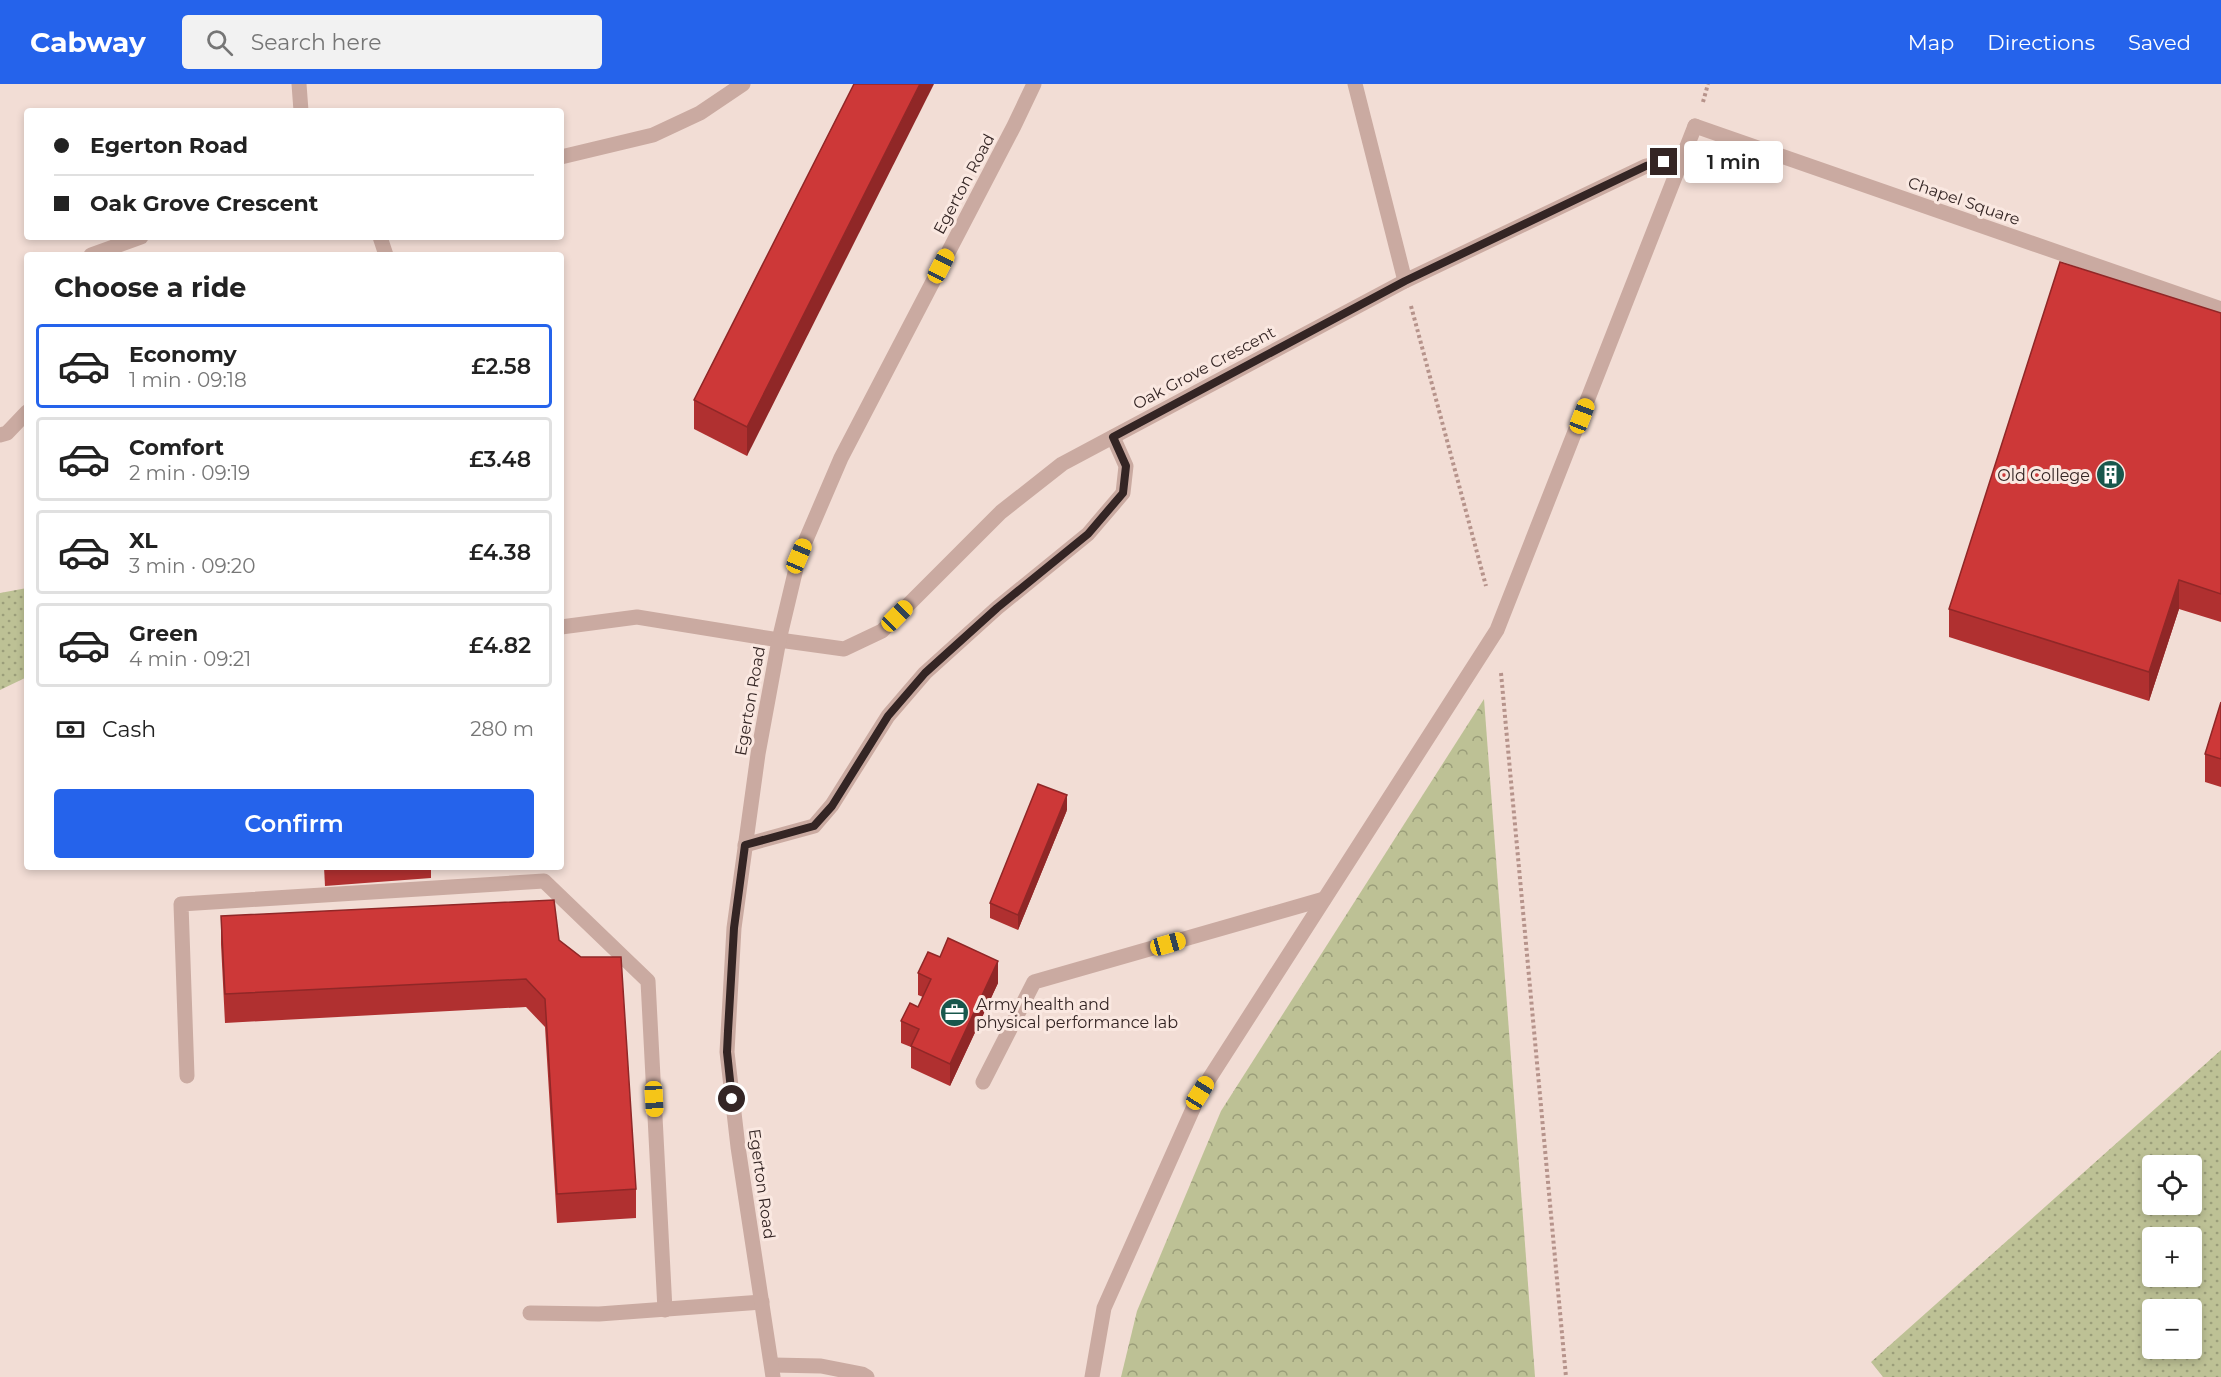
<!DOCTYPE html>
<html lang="en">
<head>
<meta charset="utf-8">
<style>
  :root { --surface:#fff; --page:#f2f2f2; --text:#222; --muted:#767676; --line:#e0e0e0; --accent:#2563eb }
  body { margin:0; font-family:Montserrat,sans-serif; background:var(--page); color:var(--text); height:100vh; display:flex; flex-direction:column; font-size:22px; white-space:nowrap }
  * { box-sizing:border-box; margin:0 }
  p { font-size:20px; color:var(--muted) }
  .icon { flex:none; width:33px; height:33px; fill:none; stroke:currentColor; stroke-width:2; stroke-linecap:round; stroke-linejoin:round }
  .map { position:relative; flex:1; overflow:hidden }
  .details { position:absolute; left:24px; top:168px; width:540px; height:618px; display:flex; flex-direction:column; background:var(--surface); border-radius:6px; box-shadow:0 3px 9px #0003 }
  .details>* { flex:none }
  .top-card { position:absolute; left:24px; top:24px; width:540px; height:132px; border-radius:6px; box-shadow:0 3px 9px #0003; display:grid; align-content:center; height:132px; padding:0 30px; background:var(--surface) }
  .fabs { position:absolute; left:2142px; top:1071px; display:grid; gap:12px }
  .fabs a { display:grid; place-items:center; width:60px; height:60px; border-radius:6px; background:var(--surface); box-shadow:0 3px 9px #0003; font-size:30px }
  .end { position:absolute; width:27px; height:27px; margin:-14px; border:8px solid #342524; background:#fff; box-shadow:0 0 0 3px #fff }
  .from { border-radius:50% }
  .bubble { position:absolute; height:42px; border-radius:6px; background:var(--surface); box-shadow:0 3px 9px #0003; font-size:20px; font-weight:600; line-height:42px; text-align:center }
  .car { position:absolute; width:18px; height:36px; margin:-18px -9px; border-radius:8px; box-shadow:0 0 4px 2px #0007; background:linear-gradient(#f5c518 24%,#345 0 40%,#f5c518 0 76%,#345 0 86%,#f5c518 0) }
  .top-card b { display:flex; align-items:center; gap:21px; height:57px; font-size:22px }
  .top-card b+b { border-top:2px solid var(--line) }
  .top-card i { width:15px; height:15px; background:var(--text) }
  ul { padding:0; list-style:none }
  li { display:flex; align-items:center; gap:18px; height:84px; margin:0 12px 9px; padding:0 18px; border:3px solid var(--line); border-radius:6px }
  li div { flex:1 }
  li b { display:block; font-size:22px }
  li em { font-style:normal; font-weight:600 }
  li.current { border-color:var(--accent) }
  li>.icon { width:54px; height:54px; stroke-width:1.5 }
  h2 { padding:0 30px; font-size:27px; line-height:72px }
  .pay { display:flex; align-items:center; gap:15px; height:66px; padding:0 30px; font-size:22px }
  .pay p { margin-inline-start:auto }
  .cta { display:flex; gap:12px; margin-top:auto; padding:12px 30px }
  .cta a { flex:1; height:69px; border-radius:6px; background:var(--accent); color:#fff; font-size:24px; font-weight:600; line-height:69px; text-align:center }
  header { display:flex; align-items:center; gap:36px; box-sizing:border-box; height:84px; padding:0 30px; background:var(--accent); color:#fff }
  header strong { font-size:28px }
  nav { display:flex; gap:33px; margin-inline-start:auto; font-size:21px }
  .search { width:420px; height:54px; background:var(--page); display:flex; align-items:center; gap:15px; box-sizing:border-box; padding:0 21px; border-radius:6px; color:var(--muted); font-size:22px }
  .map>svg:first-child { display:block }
  .forest { fill:url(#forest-crowns) }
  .park { fill:url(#park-dots); fill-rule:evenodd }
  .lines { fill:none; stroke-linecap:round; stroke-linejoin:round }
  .path { stroke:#b6938b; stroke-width:4; stroke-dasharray:3 3; stroke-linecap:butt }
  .service { stroke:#caaaa1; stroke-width:15 }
  .pedestrian { stroke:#caaaa1; stroke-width:15 }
  .minor { stroke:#caaaa1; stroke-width:15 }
  .wall { fill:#b03030 }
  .shaded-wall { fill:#902727 }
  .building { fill:#cd3838; stroke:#902727; stroke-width:1.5 }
  .route { stroke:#342524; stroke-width:8 }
  .labels { text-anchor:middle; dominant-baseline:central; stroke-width:6; stroke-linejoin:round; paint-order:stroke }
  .street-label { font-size:16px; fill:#342524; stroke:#fae8e1 }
  .poi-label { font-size:16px; fill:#342524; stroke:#fae8e1; text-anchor:end }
</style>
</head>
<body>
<header>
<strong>Cabway</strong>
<div class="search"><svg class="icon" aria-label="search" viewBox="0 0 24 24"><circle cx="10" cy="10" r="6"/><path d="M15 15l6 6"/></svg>Search here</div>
<nav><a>Map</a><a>Directions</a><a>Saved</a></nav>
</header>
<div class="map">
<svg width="2221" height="1293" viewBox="0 0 2221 1293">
  <defs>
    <pattern id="forest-crowns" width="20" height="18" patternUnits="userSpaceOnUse" patternTransform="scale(1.5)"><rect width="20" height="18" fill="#bdc195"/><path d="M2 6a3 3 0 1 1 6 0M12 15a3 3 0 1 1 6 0" fill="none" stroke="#9a9d79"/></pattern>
    <pattern id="park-dots" width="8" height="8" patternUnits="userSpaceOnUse" patternTransform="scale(1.5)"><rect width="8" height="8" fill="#bdc195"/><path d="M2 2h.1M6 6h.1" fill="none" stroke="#9a9d79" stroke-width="1.8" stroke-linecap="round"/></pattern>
  </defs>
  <rect width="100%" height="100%" fill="#f2ddd5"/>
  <!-- forest -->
  <polygon class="forest" points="1484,615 1535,1293 1121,1293 1137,1227 1221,1027"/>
  <!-- park -->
  <g class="park">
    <polygon points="27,504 27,593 0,606 0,509"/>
    <path d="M2221,966V1293H1883L1871,1278ZM2152,1082H2192V1120H2152ZM2152,1154H2192V1192H2152ZM2152,1226H2192V1264H2152Z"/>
  </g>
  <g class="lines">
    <!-- path -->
    <g class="path">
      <polyline points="1703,18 1708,0"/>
      <polyline points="1411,222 1486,502"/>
      <polyline points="1501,589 1566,1293"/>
    </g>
    <!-- service -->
    <g class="service">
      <polyline points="1355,0 1405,197"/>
      <polyline points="779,556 844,565 882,547 1001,428 1062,380 1405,197 1646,82 1683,74"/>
      <polyline points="745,761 814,742 832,721 888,632 925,589 997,524 1088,450 1123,409 1126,382 1113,353"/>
      <polyline points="187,992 181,820 544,797 648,897 665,1226"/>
      <polyline points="983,998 1034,898 1324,815"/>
      <polyline points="530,1229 599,1230 762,1218"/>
      <polyline points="1092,1293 1104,1224 1200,1009 1497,546 1695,42"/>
    </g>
    <!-- pedestrian -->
    <polyline class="pedestrian" points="1695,42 2221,225"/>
    <!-- minor -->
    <g class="minor">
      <polyline points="299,0 301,27"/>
      <polyline points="561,73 653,51 700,29 743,0"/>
      <polyline points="380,153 386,171"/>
      <polyline points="91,171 141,153"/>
      <polyline points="0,351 7,349 27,328"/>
      <polyline points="561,543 637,533 779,556"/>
      <polyline points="773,1281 821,1282 862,1290 867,1293"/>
      <polyline points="773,1293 738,1063 727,968 734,844 758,670 779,556 799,472 841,374 1014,42 1034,0"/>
    </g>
  </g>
  <!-- wall -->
  <g class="wall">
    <polygon points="854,0 747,372 694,345 694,316"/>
    <polygon points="2221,229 2221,538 2179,525 2149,617 1949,553 1949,525"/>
    <polygon points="2221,618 2221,703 2205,698 2205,670"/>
    <polygon points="1067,726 1018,846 990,834 990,819"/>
    <polygon points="324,783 431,783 431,794 325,802"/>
    <polygon points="221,832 559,856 636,1105 636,1134 557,1139 545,943 526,923 225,939 221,860"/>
    <polygon points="918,889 998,899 950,1002 911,984 911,963 901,959 901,937 918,923 923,913 918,911"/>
  </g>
  <!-- shaded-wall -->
  <g class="shaded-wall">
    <polygon points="920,0 934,0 747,372 747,343"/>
    <polygon points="2179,496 2179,525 2149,617 2149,588"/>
    <polygon points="1067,711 1067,726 1018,846 1018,831"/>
    <polygon points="998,877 998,899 950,1002 950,980"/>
  </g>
  <!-- building -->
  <g class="building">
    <polygon points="854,0 920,0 747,343 694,316"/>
    <polygon points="2060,178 2221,229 2221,510 2179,496 2149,588 1949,525"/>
    <polygon points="2221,618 2221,675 2205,670"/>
    <polygon points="1038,700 1067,711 1018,831 990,819"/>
    <polygon points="554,816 559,856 581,873 621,873 636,1105 557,1110 545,915 526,895 225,910 221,832"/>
    <polygon points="948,854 998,877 950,980 911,962 919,945 901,937 910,919 918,923 931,895 918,889 928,868 940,873"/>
  </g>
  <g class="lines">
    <!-- route -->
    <polyline class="route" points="732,1015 727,968 728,947 734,844 745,761 814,742 832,722 888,632 925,589 997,524 1088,450 1123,409 1126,382 1113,353 1405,197 1646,82 1664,78"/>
  </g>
  <!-- icons -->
  <defs>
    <symbol id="building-disc" viewBox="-11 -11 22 22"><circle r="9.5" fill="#18574c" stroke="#fae8e1"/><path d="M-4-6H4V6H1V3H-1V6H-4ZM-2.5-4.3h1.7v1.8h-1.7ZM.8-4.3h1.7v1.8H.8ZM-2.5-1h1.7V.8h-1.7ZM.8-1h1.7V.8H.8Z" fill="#fff"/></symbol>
    <symbol id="office-disc" viewBox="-11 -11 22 22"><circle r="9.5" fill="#18574c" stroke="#fae8e1"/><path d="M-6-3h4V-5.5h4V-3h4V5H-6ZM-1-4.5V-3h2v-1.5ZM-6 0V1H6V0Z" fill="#fff"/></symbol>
  </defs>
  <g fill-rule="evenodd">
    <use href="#building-disc" x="2094" y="374" width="33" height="33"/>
    <use href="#office-disc" x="938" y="912" width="33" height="33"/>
  </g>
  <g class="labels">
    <!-- street labels -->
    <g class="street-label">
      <text transform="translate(964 100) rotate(-62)">Egerton Road</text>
      <text transform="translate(1964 117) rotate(19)">Chapel Square</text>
      <text transform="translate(1204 284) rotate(-28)">Oak Grove Crescent</text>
      <text transform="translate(750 617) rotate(-80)">Egerton Road</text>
      <text transform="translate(762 1100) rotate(82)">Egerton Road</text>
    </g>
    <!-- poi labels -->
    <g class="poi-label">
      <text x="2090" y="391">Old College</text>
      <text x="976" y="920" text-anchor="start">Army health and<tspan x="976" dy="18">physical performance lab</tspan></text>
    </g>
  </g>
</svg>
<div class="fabs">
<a><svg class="icon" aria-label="locate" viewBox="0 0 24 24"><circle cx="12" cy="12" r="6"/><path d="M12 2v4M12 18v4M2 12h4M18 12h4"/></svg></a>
<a>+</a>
<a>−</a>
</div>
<i class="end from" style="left:732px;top:1015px"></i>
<i class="end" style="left:1664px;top:78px"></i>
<div class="bubble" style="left:1684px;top:57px;width:99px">1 min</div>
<i class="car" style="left:941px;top:182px;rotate:27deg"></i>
<i class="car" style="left:1582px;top:332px;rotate:21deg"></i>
<i class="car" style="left:799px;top:472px;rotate:23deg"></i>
<i class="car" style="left:897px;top:532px;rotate:45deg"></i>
<i class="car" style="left:1168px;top:860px;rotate:74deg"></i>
<i class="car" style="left:1200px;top:1009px;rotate:32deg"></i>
<i class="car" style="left:654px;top:1015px;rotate:177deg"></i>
<div class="top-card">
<b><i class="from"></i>Egerton Road</b>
<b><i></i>Oak Grove Crescent</b>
</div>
<section class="details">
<h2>Choose a ride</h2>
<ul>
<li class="current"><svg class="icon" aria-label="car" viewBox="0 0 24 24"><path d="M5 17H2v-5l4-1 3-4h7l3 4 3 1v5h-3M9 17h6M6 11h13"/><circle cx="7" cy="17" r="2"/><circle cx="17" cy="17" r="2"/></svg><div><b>Economy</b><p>1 min · 09:18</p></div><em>£2.58</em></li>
<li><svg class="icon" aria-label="car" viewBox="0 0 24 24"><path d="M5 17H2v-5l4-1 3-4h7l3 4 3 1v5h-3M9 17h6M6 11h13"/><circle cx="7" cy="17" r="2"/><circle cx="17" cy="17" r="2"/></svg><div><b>Comfort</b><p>2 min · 09:19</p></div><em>£3.48</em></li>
<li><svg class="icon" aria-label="car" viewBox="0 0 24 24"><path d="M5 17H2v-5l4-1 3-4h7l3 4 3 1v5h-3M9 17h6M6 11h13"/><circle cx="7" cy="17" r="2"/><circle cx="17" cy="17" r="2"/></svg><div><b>XL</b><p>3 min · 09:20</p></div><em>£4.38</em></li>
<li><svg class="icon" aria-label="car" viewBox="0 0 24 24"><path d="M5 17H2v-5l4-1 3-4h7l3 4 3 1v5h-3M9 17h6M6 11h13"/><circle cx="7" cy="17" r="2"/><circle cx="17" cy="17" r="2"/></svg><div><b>Green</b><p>4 min · 09:21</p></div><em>£4.82</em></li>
</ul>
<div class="pay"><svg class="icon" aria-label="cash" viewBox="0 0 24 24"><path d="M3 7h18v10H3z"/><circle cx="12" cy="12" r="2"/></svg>Cash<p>280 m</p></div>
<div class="cta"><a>Confirm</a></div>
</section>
</div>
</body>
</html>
